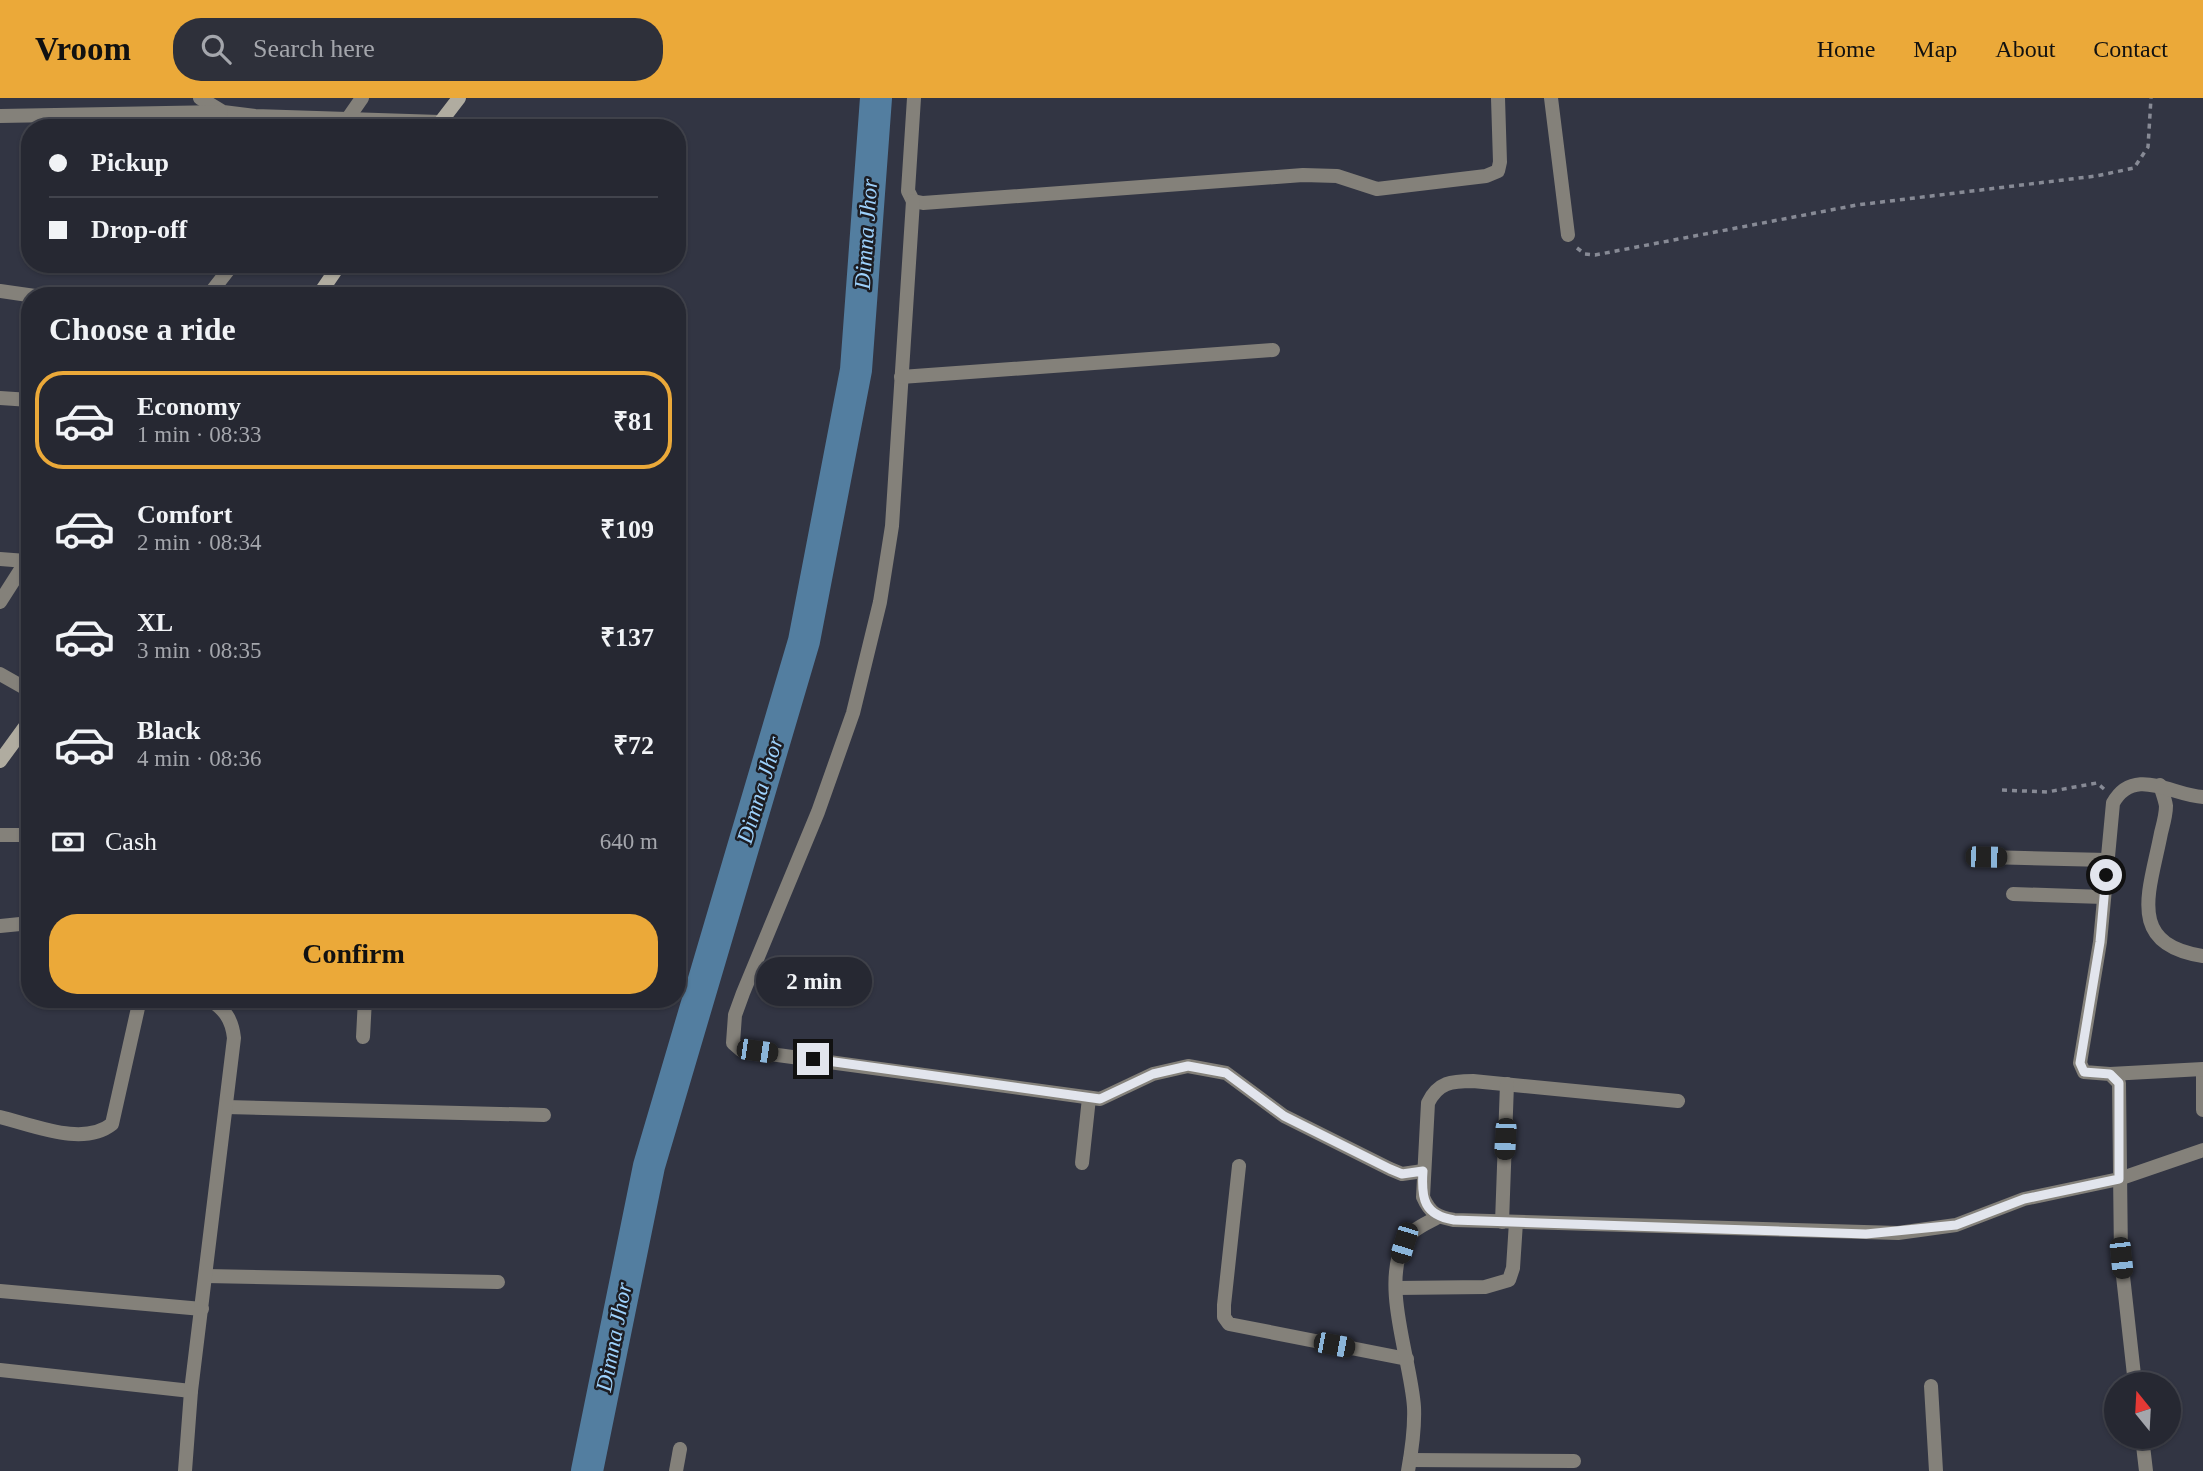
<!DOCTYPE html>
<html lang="en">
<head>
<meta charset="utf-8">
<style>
  :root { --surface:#262832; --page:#2e303a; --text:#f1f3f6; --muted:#a4a6ac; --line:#42444d; --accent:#eba939 }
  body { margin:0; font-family:"Times New Roman",serif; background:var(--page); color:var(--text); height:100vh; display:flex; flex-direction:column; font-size:26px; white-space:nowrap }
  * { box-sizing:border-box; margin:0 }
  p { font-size:23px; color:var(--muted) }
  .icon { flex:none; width:38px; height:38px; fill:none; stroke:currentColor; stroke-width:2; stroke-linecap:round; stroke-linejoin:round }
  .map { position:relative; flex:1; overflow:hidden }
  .panel { position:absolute; left:21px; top:189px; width:665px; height:721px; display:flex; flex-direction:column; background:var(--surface); border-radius:28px; box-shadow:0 2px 5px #0004,0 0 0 2px var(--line) }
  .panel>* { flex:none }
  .hud { position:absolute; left:21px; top:21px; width:665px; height:154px; border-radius:28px; box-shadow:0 2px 5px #0004,0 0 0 2px var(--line); display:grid; align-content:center; height:154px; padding:0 28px; background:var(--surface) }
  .needle { width:46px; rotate:342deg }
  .fabs { position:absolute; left:2104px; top:1274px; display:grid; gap:14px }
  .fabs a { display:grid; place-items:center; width:77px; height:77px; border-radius:50%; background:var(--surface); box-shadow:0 2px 5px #0004,0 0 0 2px var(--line); font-size:35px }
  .end { position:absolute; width:32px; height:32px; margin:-16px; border:9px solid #e2e5ed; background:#111; box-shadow:0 0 0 4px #111 }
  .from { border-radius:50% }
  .bubble { position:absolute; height:49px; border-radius:24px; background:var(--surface); box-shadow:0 2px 5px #0004,0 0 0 2px var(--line); font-size:23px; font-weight:700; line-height:49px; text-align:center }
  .car { position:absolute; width:21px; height:42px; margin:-21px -10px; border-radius:9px; box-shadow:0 0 5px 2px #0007; background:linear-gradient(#222 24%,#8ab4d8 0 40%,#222 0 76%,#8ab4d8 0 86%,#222 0) }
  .hud b { display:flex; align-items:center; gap:24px; height:66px; font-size:26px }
  .hud b+b { border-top:2px solid var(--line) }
  .hud i { width:18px; height:18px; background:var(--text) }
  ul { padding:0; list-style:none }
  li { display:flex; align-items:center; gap:21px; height:98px; margin:0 14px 10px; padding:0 14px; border:4px solid transparent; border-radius:28px }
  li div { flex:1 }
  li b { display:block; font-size:26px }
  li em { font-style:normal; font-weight:700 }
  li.on { border-color:var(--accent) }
  li>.icon { width:63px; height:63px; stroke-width:1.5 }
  h2 { padding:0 28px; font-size:32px; line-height:84px }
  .pay { display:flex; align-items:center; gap:18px; height:77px; padding:0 28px; font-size:26px }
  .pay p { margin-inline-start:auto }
  .button { display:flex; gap:14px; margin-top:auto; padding:14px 28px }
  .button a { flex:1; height:80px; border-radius:28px; background:var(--accent); color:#111; font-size:28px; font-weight:700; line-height:80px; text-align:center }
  header { display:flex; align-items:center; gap:42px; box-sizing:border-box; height:98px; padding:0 35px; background:var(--accent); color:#111 }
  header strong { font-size:33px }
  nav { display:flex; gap:38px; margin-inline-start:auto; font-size:24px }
  .search { width:490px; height:63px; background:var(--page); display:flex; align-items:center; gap:18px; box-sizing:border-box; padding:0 24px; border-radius:28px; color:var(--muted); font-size:26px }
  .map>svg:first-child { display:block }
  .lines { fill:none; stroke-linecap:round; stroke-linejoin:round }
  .river { stroke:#537ea0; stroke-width:32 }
  .path { stroke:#878a95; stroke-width:3.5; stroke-dasharray:5 5; stroke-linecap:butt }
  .street { stroke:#84817a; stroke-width:14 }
  .secondary { stroke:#b0aca0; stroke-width:14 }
  .route { stroke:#e2e5ed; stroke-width:9 }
  .labels { text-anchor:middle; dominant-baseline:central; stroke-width:5; stroke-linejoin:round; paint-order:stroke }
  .water-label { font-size:23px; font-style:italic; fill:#9dd1fc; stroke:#1c1d23 }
</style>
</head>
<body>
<header>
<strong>Vroom</strong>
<div class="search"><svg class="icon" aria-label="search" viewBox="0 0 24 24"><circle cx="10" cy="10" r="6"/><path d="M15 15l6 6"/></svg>Search here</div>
<nav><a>Home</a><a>Map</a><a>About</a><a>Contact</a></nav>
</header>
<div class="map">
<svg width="2203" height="1373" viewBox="0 0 2203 1373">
  <rect width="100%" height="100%" fill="#323543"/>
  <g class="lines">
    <!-- river -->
    <polyline class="river" points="587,1373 649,1068 804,543 856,272 876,0"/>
    <!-- path -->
    <g class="path">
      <polyline points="1577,150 1585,156 1595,157 1857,107 2096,78 2134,70 2148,49 2151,0"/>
      <polyline points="2002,692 2047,694 2097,685 2104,691"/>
    </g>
    <!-- street -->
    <g class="street">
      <polyline points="200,0 223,14 255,18 440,24"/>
      <polyline points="914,0 908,93 913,103 923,105 1303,77 1337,78 1377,91 1486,78 1498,73 1500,64 1498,0"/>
      <polyline points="1551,0 1568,137"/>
      <polyline points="0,18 221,14"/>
      <polyline points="344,26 362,0"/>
      <polyline points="913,103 892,428 880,504 853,615 818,714 743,895 735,917 733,945 741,952 1100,1001 1153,976 1188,968 1226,975 1284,1018 1390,1071 1402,1076 1423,1073"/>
      <polyline points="0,193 35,198"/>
      <polyline points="208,198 233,166"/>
      <polyline points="901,279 1273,252"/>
      <polyline points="0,300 30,302"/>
      <polyline points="0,461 26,463"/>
      <polyline points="0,504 30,457"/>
      <polyline points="0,576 30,593"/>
      <path d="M2160,687C2162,694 2165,701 2166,708C2166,717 2163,727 2161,735C2150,793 2125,846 2203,858"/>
      <polyline points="0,737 30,737"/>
      <polyline points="1986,759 2107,762"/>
      <polyline points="2013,796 2104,799"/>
      <polyline points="0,828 30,825"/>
      <polyline points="555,901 658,903"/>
      <polyline points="363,939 365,901"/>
      <polyline points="2203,975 2203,1012"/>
      <polyline points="2110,976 2203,971"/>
      <path d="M1678,1003L1473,983C1452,983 1438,984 1428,1005L1423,1099C1430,1115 1437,1119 1454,1122L1898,1135L1956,1127L2024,1101L2119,1081L2203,1052"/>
      <polyline points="226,1009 544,1017"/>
      <path d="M0,1019C34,1027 83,1049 112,1026L140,901"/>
      <polyline points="1082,1065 1089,1000"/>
      <polyline points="1239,1068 1224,1207 1224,1219 1229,1226 1407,1261"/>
      <polyline points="1502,1124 1507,986"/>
      <polyline points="206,1178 498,1184"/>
      <polyline points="1396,1190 1485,1189 1509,1182 1513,1170 1516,1124"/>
      <polyline points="0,1193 202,1211"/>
      <polyline points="0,1272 191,1293"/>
      <path d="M2135,1286L2121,1160L2119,985L2110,976L2084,974L2080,965L2100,844L2113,705C2134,667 2173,698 2203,699"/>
      <polyline points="1931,1288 1936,1373"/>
      <polyline points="2142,1339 2146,1373"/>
      <polyline points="1410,1362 1574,1363"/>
      <path d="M185,1373L191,1293L234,940C232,921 225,912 209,901"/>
      <polyline points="676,1373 680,1351"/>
      <path d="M1408,1373C1412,1351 1415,1331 1414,1309C1411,1262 1381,1188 1404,1145C1411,1131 1426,1126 1438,1119"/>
    </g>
    <!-- secondary -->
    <g class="secondary">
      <polyline points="436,30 459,0"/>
      <polyline points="318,198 340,166"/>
      <polyline points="0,663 30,622"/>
    </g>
  </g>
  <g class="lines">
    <!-- route -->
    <path class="route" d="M813,961L1100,1001L1153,976L1188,968L1226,975L1284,1018L1390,1071L1402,1076L1423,1073C1421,1101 1424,1117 1454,1122L1866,1136L1956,1127L2024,1101L2119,1081V985L2110,976L2084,974L2080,965L2100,844L2106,777"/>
  </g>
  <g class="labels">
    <!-- water labels -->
    <g class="water-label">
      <text transform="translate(866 136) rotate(-86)">Dimna Jhor</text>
      <text transform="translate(760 692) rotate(-73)">Dimna Jhor</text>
      <text transform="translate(614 1239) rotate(-79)">Dimna Jhor</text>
    </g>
  </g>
</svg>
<div class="fabs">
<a><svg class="needle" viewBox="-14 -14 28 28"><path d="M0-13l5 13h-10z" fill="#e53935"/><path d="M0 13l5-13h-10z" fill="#a4a6ac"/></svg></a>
</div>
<i class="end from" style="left:2106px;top:777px"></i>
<i class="end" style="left:813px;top:961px"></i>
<div class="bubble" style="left:756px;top:859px;width:116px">2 min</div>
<i class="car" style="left:1986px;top:759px;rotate:91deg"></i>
<i class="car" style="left:757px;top:953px;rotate:98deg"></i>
<i class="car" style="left:1505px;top:1041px;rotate:183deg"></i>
<i class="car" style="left:1404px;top:1145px;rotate:197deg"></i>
<i class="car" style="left:2121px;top:1160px;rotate:174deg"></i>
<i class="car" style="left:1334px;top:1247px;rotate:101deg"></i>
<div class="hud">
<b><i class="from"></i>Pickup</b>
<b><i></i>Drop-off</b>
</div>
<section class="panel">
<h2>Choose a ride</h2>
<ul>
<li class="on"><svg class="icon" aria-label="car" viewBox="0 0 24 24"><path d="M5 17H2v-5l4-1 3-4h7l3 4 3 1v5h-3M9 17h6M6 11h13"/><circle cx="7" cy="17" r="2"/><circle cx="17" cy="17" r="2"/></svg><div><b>Economy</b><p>1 min · 08:33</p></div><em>₹81</em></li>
<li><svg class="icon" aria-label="car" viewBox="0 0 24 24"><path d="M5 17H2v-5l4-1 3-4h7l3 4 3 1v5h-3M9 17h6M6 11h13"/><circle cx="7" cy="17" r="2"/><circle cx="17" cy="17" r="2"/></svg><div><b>Comfort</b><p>2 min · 08:34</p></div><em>₹109</em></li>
<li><svg class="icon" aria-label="car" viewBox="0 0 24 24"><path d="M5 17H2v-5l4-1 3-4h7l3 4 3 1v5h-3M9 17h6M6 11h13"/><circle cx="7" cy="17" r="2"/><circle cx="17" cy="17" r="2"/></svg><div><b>XL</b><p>3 min · 08:35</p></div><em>₹137</em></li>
<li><svg class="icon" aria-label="car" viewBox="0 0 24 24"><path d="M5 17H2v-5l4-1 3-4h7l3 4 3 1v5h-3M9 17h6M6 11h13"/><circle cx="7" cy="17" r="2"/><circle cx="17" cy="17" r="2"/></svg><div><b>Black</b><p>4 min · 08:36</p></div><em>₹72</em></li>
</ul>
<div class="pay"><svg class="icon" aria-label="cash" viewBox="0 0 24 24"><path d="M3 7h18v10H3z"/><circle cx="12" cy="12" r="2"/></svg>Cash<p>640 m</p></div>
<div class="button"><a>Confirm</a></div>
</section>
</div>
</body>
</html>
